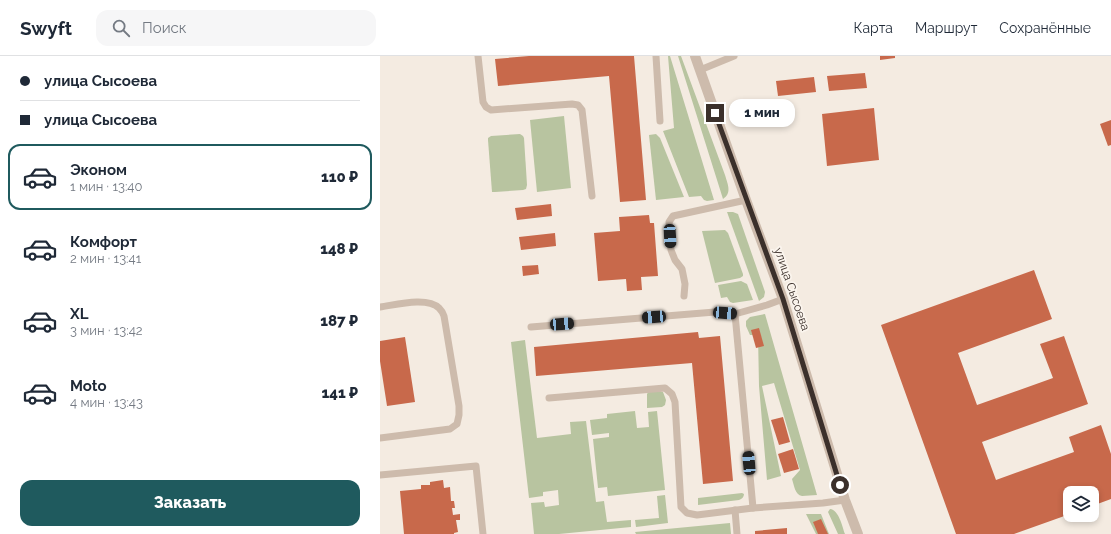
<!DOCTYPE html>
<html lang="ru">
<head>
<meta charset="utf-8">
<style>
  :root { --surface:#fff; --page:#f6f6f7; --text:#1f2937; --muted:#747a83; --line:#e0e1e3; --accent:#1f5a5e }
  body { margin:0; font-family:Raleway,sans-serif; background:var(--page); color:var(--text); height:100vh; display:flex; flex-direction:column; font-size:15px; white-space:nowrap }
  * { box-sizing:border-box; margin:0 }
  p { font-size:13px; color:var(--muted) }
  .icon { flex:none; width:22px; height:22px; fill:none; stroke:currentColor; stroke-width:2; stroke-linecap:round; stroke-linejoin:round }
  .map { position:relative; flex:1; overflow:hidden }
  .sheet { display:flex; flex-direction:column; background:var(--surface); width:380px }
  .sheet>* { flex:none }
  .top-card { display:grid; align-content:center; height:88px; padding:0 20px; background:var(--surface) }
  .tools { position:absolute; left:683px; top:430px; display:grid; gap:8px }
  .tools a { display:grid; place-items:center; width:36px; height:36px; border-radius:8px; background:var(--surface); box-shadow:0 2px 6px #0003; font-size:20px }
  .end { position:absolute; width:18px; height:18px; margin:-9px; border:5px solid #3b302b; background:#fff; box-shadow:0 0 0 2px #fff }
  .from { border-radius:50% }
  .bubble { position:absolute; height:28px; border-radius:12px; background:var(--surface); box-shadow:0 2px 6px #0003; font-size:13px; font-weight:800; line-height:28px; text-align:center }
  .car { position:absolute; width:12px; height:24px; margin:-12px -6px; border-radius:5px; box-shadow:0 0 3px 1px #0007; background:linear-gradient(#222 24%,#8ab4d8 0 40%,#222 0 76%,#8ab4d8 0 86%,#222 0) }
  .top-card b { display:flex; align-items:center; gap:14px; height:38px; font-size:15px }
  .top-card b+b { border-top:1px solid var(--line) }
  .top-card i { width:10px; height:10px; background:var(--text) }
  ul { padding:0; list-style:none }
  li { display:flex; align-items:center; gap:12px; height:66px; margin:0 8px 6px; padding:0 12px; border:2px solid transparent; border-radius:12px }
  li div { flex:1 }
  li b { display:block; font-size:15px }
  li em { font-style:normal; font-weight:800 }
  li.current { border-color:var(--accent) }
  li>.icon { width:36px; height:36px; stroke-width:1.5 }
  .primary-button { display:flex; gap:8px; margin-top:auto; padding:8px 20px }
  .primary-button a { flex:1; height:46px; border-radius:12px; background:var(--accent); color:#fff; font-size:16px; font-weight:800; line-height:46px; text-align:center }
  header { display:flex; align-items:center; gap:24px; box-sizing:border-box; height:56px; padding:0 20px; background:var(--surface); border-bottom:1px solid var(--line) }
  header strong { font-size:19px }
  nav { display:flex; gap:22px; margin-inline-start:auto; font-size:14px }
  .search { width:280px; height:36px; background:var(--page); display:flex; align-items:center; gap:10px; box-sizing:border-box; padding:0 14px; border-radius:12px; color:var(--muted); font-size:15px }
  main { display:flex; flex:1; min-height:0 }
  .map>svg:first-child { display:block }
  .green { fill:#b8c4a0 }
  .building { fill:#c8694b }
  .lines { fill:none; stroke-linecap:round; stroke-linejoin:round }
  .lane { stroke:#cdbbac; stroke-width:7 }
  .street { stroke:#cdbbac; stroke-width:10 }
  .route { stroke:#3b302b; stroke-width:5 }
  .labels { text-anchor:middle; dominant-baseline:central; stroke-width:3.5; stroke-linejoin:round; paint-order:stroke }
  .street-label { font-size:12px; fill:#3b302b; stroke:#fbf5ee }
</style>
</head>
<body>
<header>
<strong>Swyft</strong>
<div class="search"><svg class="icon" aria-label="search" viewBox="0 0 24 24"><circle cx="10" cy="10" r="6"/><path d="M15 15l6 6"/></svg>Поиск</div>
<nav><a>Карта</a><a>Маршрут</a><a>Сохранённые</a></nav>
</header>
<main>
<section class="sheet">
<div class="top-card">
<b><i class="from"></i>улица Сысоева</b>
<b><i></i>улица Сысоева</b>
</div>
<ul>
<li class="current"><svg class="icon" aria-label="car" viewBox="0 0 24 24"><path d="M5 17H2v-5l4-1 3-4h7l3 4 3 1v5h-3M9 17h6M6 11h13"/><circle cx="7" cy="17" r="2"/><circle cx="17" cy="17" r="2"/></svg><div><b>Эконом</b><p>1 мин · 13:40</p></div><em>110 ₽</em></li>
<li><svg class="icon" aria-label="car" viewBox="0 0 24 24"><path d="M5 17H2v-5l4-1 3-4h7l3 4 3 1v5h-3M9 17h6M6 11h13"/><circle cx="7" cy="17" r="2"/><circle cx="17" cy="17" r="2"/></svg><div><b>Комфорт</b><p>2 мин · 13:41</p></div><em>148 ₽</em></li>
<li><svg class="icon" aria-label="car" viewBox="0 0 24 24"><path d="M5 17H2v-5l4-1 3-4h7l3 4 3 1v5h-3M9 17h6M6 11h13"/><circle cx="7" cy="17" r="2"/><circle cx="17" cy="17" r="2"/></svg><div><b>XL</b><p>3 мин · 13:42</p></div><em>187 ₽</em></li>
<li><svg class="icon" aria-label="car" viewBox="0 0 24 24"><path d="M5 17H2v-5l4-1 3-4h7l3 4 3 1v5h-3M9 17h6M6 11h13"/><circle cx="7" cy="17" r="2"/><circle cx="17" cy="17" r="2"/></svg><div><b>Moto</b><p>4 мин · 13:43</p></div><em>141 ₽</em></li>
</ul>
<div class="primary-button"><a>Заказать</a></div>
</section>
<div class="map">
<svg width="731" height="478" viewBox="0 0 731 478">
  <rect width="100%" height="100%" fill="#f4ebe1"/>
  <!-- green -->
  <g class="green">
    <polygon points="288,0 290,0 334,144 327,145 324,144 321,140 309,141 283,75 294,72"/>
    <path d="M298,0H301L345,119C348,129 352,137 343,143Z"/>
    <polygon points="184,60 191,132 157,136 150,64"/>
    <polygon points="140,78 143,80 144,82 147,129 146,133 143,134 115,136 112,136 108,84 108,82 111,80"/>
    <polygon points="276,78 280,82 304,141 276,144 269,79"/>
    <polygon points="347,156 353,156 358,158 385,236 384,241 379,245"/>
    <polygon points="345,174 348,177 363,218 363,220 360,222 335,227 322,175"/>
    <polygon points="361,225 367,228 373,244 353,247 350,246 347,241 341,242 338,229"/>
    <path d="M385,258L437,439L422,440C415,439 414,429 412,423L420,414L394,327L382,330L401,420L387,424L379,330L378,279H370L366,270V265L370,261Z"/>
    <polygon points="145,284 157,382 191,378 190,366 206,365 216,446 224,445 227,466 251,464 251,471 179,478 154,478 151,447 164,446 165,451 179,449 178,434 163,436 163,440 149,442 131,286"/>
    <polygon points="269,335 279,335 283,336 286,344 285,349 282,351 267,352 267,338"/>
    <polygon points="255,355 257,372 269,371 268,356 277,355 285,434 228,440 227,431 218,432 213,383 229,381 229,377 212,379 210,364 227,362 227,358"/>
    <path d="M362,437L364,438C364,441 362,443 359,444L318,449V442Z"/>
    <polygon points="285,439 288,467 256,471 255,464 279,462 277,440"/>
    <path d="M450,453C459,454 462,470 465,478H458L448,456Z"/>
    <polygon points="426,458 441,458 449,478 436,478"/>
    <polygon points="350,467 351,478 256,478 255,476"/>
  </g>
  <!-- building -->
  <g class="building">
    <polygon points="149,0 254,0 266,144 240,146 229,20 118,30 115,3"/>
    <polygon points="500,0 515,0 515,2 500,4"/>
    <polygon points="485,17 487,32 449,35 447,20"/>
    <polygon points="434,21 436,36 398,40 396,25"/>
    <polygon points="494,52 499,104 447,110 442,58"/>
    <polygon points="731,64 731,89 728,90 720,68"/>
    <polygon points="171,148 172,160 137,164 135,152"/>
    <polygon points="269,159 270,167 274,167 278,220 261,221 262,234 247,235 246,223 218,225 214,177 240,175 239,161"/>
    <polygon points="175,177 176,190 141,194 139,181"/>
    <polygon points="158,209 159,218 143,220 142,210"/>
    <polygon points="654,214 672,263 578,297 597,349 673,322 660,288 684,280 708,348 602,386 616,424 694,396 689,381 721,369 731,398 731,443 712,450 712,437 690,437 690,458 634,478 576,478 501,269"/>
    <polygon points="379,272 384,290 376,292 371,274"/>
    <polygon points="318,276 319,282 340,280 353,425 323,428 312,307 156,320 154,291"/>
    <polygon points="25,281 35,346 7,350 0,305 0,285"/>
    <polygon points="403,361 410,386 399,389 391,364"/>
    <polygon points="413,393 419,413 404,417 398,398"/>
    <polygon points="63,424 64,432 70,431 71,445 74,445 75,452 72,452 73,459 80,458 80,464 76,464 78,476 74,477 74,478 24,478 20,435 41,433 41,429 50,429 50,426"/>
    <polygon points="441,463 448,478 438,478 433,466"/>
    <polygon points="407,472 407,478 375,478 375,475"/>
  </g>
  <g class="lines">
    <!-- lane -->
    <g class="lane">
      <polyline points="98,0 103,46 106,51 111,54 192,48 198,49 202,54 212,140"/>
      <polyline points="276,0 280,65"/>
      <polyline points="320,14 354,0"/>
      <polyline points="304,240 305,228 302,213 295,204 291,194 289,166 293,160 366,144"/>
      <path d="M0,251C15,249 47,240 59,252C61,254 63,257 64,260L79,350V359L77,368L70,373L0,382"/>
      <polyline points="355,258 373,452"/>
      <polyline points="151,271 335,256 355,258 387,249 403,243"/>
      <polyline points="169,342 285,332 292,338 295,346 301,451 307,457 317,459 373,452 443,447 465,444"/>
      <polyline points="0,419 96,410 103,478"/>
      <polyline points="355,454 357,478"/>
    </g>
    <!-- street -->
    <polyline class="street" points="315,0 366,144 403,243 465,444 478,478"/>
  </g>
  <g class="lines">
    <!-- route -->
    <polyline class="route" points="335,57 403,243 460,429"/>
  </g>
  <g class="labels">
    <!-- street labels -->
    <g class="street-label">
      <text transform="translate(412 233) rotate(71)">улица Сысоева</text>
    </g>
  </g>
</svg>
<div class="tools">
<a><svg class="icon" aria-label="layers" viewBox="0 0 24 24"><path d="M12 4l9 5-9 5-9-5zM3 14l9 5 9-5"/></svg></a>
</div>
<i class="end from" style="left:460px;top:429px"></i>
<i class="end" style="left:335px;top:57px"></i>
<div class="bubble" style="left:349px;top:43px;width:66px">1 мин</div>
<i class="car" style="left:290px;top:180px;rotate:177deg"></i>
<i class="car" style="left:345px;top:257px;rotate:94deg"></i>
<i class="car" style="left:274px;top:261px;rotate:266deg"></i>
<i class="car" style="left:182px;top:268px;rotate:86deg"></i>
<i class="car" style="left:369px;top:407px;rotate:355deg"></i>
</div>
</main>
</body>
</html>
